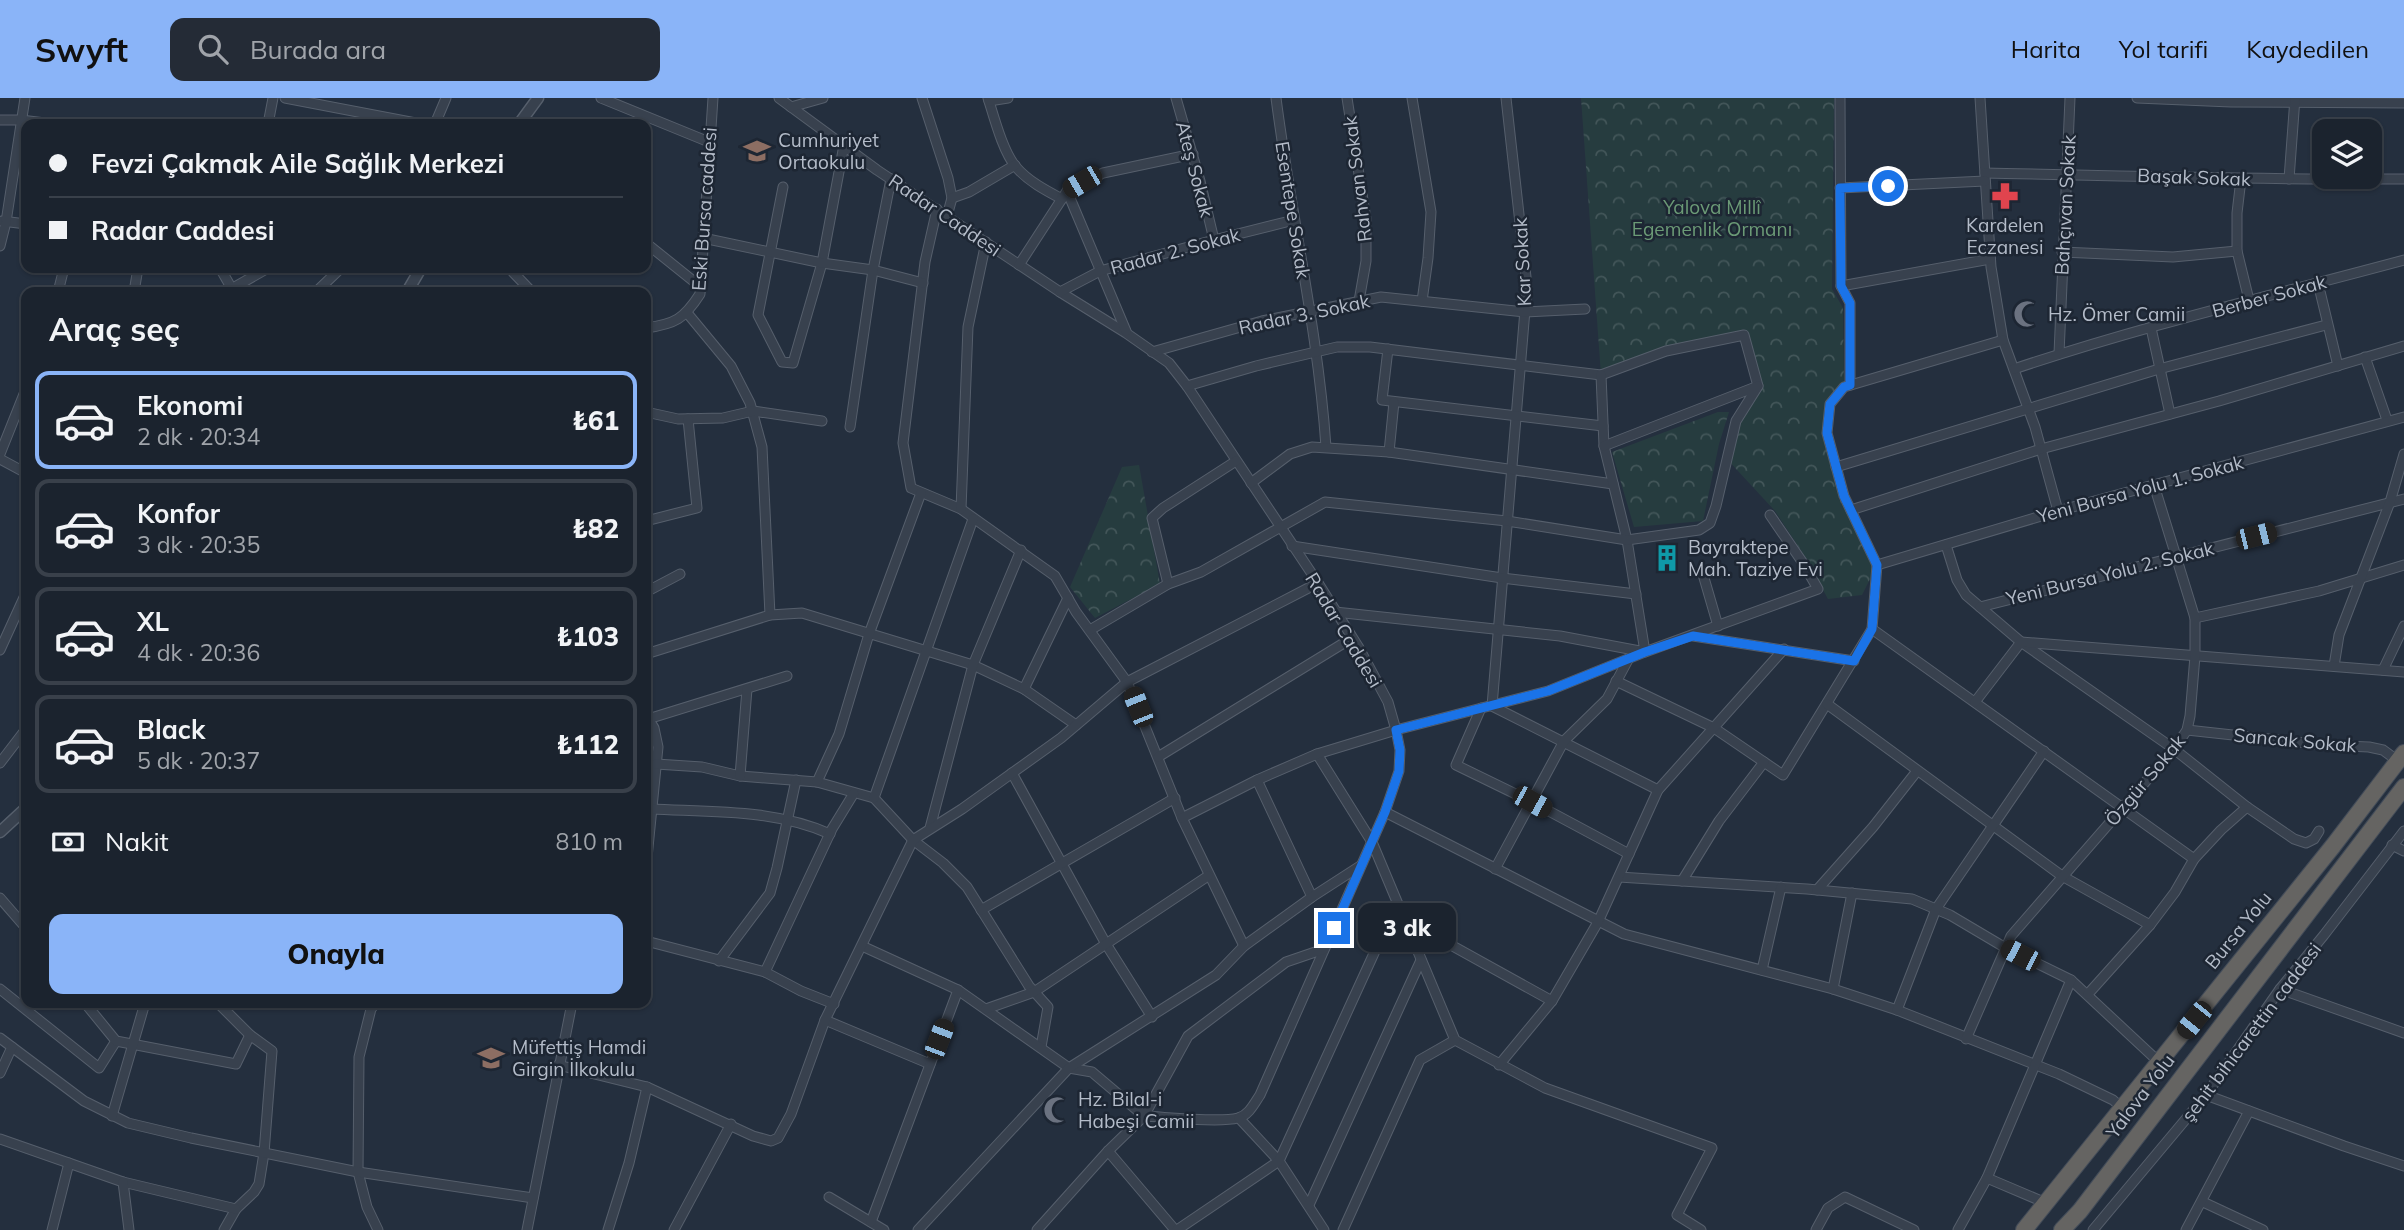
<!DOCTYPE html>
<html lang="tr">
<head>
<meta charset="utf-8">
<style>
  :root { --surface:#1b232e; --page:#242b36; --text:#f1f3f6; --muted:#a0a4aa; --line:#39404a; --accent:#8ab4f8 }
  body { margin:0; font-family:Mulish,sans-serif; background:var(--page); color:var(--text); height:100vh; display:flex; flex-direction:column; font-size:26px; white-space:nowrap }
  * { box-sizing:border-box; margin:0 }
  p { font-size:23px; color:var(--muted) }
  .icon { flex:none; width:38px; height:38px; fill:none; stroke:currentColor; stroke-width:2; stroke-linecap:round; stroke-linejoin:round }
  .map { position:relative; flex:1; overflow:hidden }
  .sheet { position:absolute; left:21px; top:189px; width:630px; height:721px; display:flex; flex-direction:column; background:var(--surface); border-radius:14px; box-shadow:0 2px 5px #0004,0 0 0 2px var(--line) }
  .sheet>* { flex:none }
  .top-card { position:absolute; left:21px; top:21px; width:630px; height:154px; border-radius:14px; box-shadow:0 2px 5px #0004,0 0 0 2px var(--line); display:grid; align-content:center; height:154px; padding:0 28px; background:var(--surface) }
  .fabs { position:absolute; left:2312px; top:21px; display:grid; gap:14px }
  .fabs a { display:grid; place-items:center; width:70px; height:70px; border-radius:14px; background:var(--surface); box-shadow:0 2px 5px #0004,0 0 0 2px var(--line); font-size:35px }
  .end { position:absolute; width:32px; height:32px; margin:-16px; border:9px solid #1a73e8; background:#fff; box-shadow:0 0 0 4px #fff }
  .from { border-radius:50% }
  .bubble { position:absolute; height:49px; border-radius:14px; background:var(--surface); box-shadow:0 2px 5px #0004,0 0 0 2px var(--line); font-size:23px; font-weight:800; line-height:49px; text-align:center }
  .car { position:absolute; width:21px; height:42px; margin:-21px -10px; border-radius:9px; box-shadow:0 0 5px 2px #0007; background:linear-gradient(#222 24%,#8ab4d8 0 40%,#222 0 76%,#8ab4d8 0 86%,#222 0) }
  .top-card b { display:flex; align-items:center; gap:24px; height:66px; font-size:26px }
  .top-card b+b { border-top:2px solid var(--line) }
  .top-card i { width:18px; height:18px; background:var(--text) }
  ul { padding:0; list-style:none }
  li { display:flex; align-items:center; gap:21px; height:98px; margin:0 14px 10px; padding:0 14px; border:4px solid var(--line); border-radius:14px }
  li div { flex:1 }
  li b { display:block; font-size:26px }
  li em { font-style:normal; font-weight:800 }
  li.active { border-color:var(--accent) }
  li>.icon { width:63px; height:63px; stroke-width:1.5 }
  h2 { padding:0 28px; font-size:32px; line-height:84px }
  .pay { display:flex; align-items:center; gap:18px; height:77px; padding:0 28px; font-size:26px }
  .pay p { margin-inline-start:auto }
  .button { display:flex; gap:14px; margin-top:auto; padding:14px 28px }
  .button a { flex:1; height:80px; border-radius:14px; background:var(--accent); color:#111; font-size:28px; font-weight:800; line-height:80px; text-align:center }
  header { display:flex; align-items:center; gap:42px; box-sizing:border-box; height:98px; padding:0 35px; background:var(--accent); color:#111 }
  header strong { font-size:33px }
  nav { display:flex; gap:38px; margin-inline-start:auto; font-size:24px }
  .search { width:490px; height:63px; background:var(--page); display:flex; align-items:center; gap:18px; box-sizing:border-box; padding:0 24px; border-radius:14px; color:var(--muted); font-size:26px }
  .map>svg:first-child { display:block }
  .forest { fill:url(#forest-crowns) }
  .lines { fill:none; stroke-linecap:round; stroke-linejoin:round }
  .minor-casing { stroke:#565f6c; stroke-width:11 }
  .tertiary-casing { stroke:#565f6c; stroke-width:13 }
  .trunk-casing { stroke:#434c59; stroke-width:18 }
  .minor { stroke:#38414e; stroke-width:9 }
  .tertiary { stroke:#38414e; stroke-width:10 }
  .trunk { stroke:#656462; stroke-width:16 }
  .route { stroke:#1a73e8; stroke-width:9 }
  .labels { text-anchor:middle; dominant-baseline:central; stroke-width:5; stroke-linejoin:round; paint-order:stroke }
  .poi-label { font-size:19px; fill:#b4bcc9; stroke:#1d2633; text-anchor:start }
  .street-label { font-size:19px; fill:#b4bcc9; stroke:#1d2633 }
  .park-label { font-size:19px; fill:#6b9a76; stroke:#1d2633 }
</style>
</head>
<body>
<header>
<strong>Swyft</strong>
<div class="search"><svg class="icon" aria-label="search" viewBox="0 0 24 24"><circle cx="10" cy="10" r="6"/><path d="M15 15l6 6"/></svg>Burada ara</div>
<nav><a>Harita</a><a>Yol tarifi</a><a>Kaydedilen</a></nav>
</header>
<div class="map">
<svg width="2404" height="1132" viewBox="0 0 2404 1132">
  <defs>
    <pattern id="forest-crowns" width="20" height="18" patternUnits="userSpaceOnUse" patternTransform="scale(1.75)"><rect width="20" height="18" fill="#263c3f"/><path d="M2 6a3 3 0 1 1 6 0M12 15a3 3 0 1 1 6 0" fill="none" stroke="#435659"/></pattern>
  </defs>
  <rect width="100%" height="100%" fill="#242f3e"/>
  <!-- forest -->
  <g class="forest">
    <polygon points="1581,0 1834,0 1832,191 1843,210 1844,289 1830,306 1827,335 1836,369 1839,401 1851,412 1877,467 1862,497 1828,501 1802,454 1775,413 1726,360 1736,323 1758,288 1744,238 1666,253 1601,277"/>
    <polygon points="1718,314 1729,314 1719,346 1703,423 1634,429 1612,354"/>
    <polygon points="1139,367 1160,486 1095,520 1070,489 1122,369"/>
  </g>
  <g class="lines">
    <defs>
      <g id="minor">
        <polyline points="285,0 421,26"/>
        <polyline points="601,0 709,44"/>
        <path d="M779,0L877,72L1060,194L1126,235L1169,265L1187,288L1318,485L1359,550L1388,604L1396,632L1400,652L1399,673L1385,714L1260,997C1254,1006 1249,1017 1238,1020C1219,1025 1166,1019 1144,1018L1108,1053L1037,1132"/>
        <polyline points="922,0 948,80 952,100 947,118"/>
        <path d="M988,0C994,19 1003,54 1016,69C1028,83 1045,92 1062,101"/>
        <polyline points="1176,0 1200,83 1214,142"/>
        <path d="M1276,0C1291,117 1318,232 1326,349"/>
        <polyline points="1347,0 1366,121 1366,163 1359,203"/>
        <polyline points="1412,0 1431,114 1428,160 1422,203"/>
        <polyline points="1506,0 1527,188 1492,608 1658,692"/>
        <polyline points="1840,0 1841,188 1850,205 1850,287"/>
        <polyline points="1980,0 1991,169 2003,242 2035,329 2058,413"/>
        <polyline points="2137,0 2231,4 2404,5"/>
        <polyline points="989,3 1008,0"/>
        <polyline points="791,9 823,0"/>
        <polyline points="0,22 21,22 53,26"/>
        <polyline points="268,26 273,0"/>
        <polyline points="435,26 446,0"/>
        <path d="M1985,75C2124,78 2264,82 2404,81"/>
        <polyline points="2241,81 2237,115 2237,153 2249,202"/>
        <polyline points="2289,81 2295,0"/>
        <polyline points="783,89 758,217 782,264 793,265 822,165 844,47"/>
        <polyline points="1840,90 1985,83"/>
        <polyline points="1067,93 1126,233"/>
        <polyline points="952,100 969,94 1015,67"/>
        <polyline points="937,111 925,164 903,345 911,390 961,411 1055,478 1076,514 1127,584 1182,720 1244,848"/>
        <polyline points="2,123 26,126"/>
        <polyline points="703,140 822,165 873,172 923,185"/>
        <polyline points="646,145 702,190"/>
        <polyline points="0,148 6,124 25,0"/>
        <polyline points="2062,154 2173,159 2237,153"/>
        <polyline points="1019,167 1067,93 1103,75 1193,56"/>
        <polyline points="220,170 232,191"/>
        <polyline points="509,170 532,194"/>
        <polyline points="2318,185 2338,268"/>
        <polyline points="1841,188 1990,161"/>
        <polyline points="58,194 64,170"/>
        <polyline points="134,194 138,170"/>
        <polyline points="226,194 268,170"/>
        <polyline points="316,194 341,170"/>
        <polyline points="1060,194 1100,173 1214,142 1294,122"/>
        <polyline points="688,216 731,268 750,305 762,349 770,517"/>
        <path d="M646,230C675,226 684,221 700,196L713,0"/>
        <polyline points="2151,230 2170,316"/>
        <polyline points="1388,251 1382,302 1603,328"/>
        <polyline points="1152,254 1262,223 1381,199 1525,214 1585,211"/>
        <polyline points="2059,256 2070,0"/>
        <polyline points="2365,259 2387,322"/>
        <path d="M2014,271C2142,228 2274,197 2404,162"/>
        <polyline points="1187,288 1256,268 1337,249 1370,249 1601,277 1666,253 1744,237 1758,288"/>
        <polyline points="646,314 678,321 723,320 753,313 822,323"/>
        <polyline points="850,329 873,172 891,81"/>
        <polyline points="1389,354 1394,304"/>
        <polyline points="0,356 26,291"/>
        <polyline points="0,361 26,375"/>
        <polyline points="1836,369 2159,271 2326,227"/>
        <polyline points="1251,385 1290,356 1312,349 1389,354 1613,386"/>
        <polyline points="961,411 968,229 986,144"/>
        <polyline points="1851,412 2041,351 2219,303 2404,248"/>
        <polyline points="646,423 697,410 688,321"/>
        <polyline points="1946,447 1957,482 1966,497 2021,544 2174,651 2247,709 2294,741 2306,745 2314,741 2319,733"/>
        <polyline points="1292,448 1502,480 1636,496"/>
        <polyline points="1877,467 2058,413 2404,319"/>
        <polyline points="1702,473 1718,528"/>
        <polyline points="1168,486 1152,420 1163,410 1236,363"/>
        <polyline points="646,494 680,476"/>
        <polyline points="1980,509 2404,401"/>
        <polyline points="1335,514 1560,538 1645,554 1627,442 1604,348 1601,277"/>
        <polyline points="2195,520 2319,493 2404,467"/>
        <polyline points="1872,531 2194,761"/>
        <polyline points="1090,532 1168,486 1201,474 1325,404 1507,423 1627,442 1699,432 1710,425 1716,408 1736,323 1758,288 1604,348"/>
        <polyline points="1693,538 1854,563"/>
        <polyline points="0,552 26,495"/>
        <polyline points="646,556 770,517 802,515 973,567 1024,591 1076,627"/>
        <polyline points="2334,568 2339,537 2390,404 2404,356"/>
        <polyline points="2383,572 2404,528"/>
        <polyline points="1616,583 1714,630 1783,677 1872,531 1877,467 1844,398 1827,335 1830,306 1844,289 2003,242"/>
        <polyline points="1024,591 1068,500"/>
        <polyline points="1975,604 2021,544 2404,574"/>
        <polyline points="1827,606 2062,778 2150,827"/>
        <polyline points="1481,610 1456,667 1532,704 1629,756"/>
        <polyline points="646,617 654,630 658,649 646,770"/>
        <polyline points="648,621 787,578"/>
        <polyline points="2187,632 2324,647 2369,649 2383,652 2398,663"/>
        <polyline points="1317,656 1372,744 1455,942 1545,990 1712,1050 1677,1117 1701,1132"/>
        <polyline points="1158,659 1352,540"/>
        <polyline points="0,665 26,631"/>
        <polyline points="656,666 702,669 740,678 817,684 874,700 913,742 943,765 967,789 1029,888 1048,909 1041,949"/>
        <polyline points="1012,675 1106,846 1152,919"/>
        <polyline points="740,678 747,591"/>
        <polyline points="1257,682 1312,799"/>
        <polyline points="817,684 839,636 869,536 921,395"/>
        <polyline points="874,700 973,421"/>
        <path d="M651,711C710,714 775,711 830,736"/>
        <polyline points="1385,714 1624,836 1833,891 1897,912 2059,976 2113,1002 2122,1010"/>
        <polyline points="1182,720 1257,682 1317,656 1396,632 1548,593 1645,554 1818,491 1803,465 1770,417"/>
        <polyline points="930,730 973,567 1021,452"/>
        <polyline points="2392,747 2404,753"/>
        <polyline points="1495,771 1564,643 1607,601 1629,560"/>
        <polyline points="1619,779 1807,791 1912,801 1950,817 2004,849 2071,882 2160,965"/>
        <polyline points="1682,783 1719,723 1764,664"/>
        <polyline points="1817,792 1873,729 1917,673"/>
        <polyline points="0,800 26,830"/>
        <polyline points="981,812 1175,700"/>
        <polyline points="1404,821 1552,903"/>
        <polyline points="646,843 765,874 801,893 834,906"/>
        <polyline points="862,848 958,892 1069,970 1092,974 1144,1018 1188,938 1286,864 1324,851"/>
        <polyline points="719,863 770,795 777,770 796,682"/>
        <polyline points="1762,872 1781,789"/>
        <polyline points="765,874 832,731 854,695"/>
        <polyline points="0,891 99,970 116,943"/>
        <polyline points="1833,891 1852,795"/>
        <polyline points="2280,891 2404,935"/>
        <polyline points="2088,896 2150,827 2175,794 2194,761 2221,732 2247,709"/>
        <polyline points="85,905 116,943 236,966 250,937"/>
        <polyline points="218,905 250,937 272,953 264,1055 259,1086 254,1094 236,1111 224,1132"/>
        <polyline points="376,905 371,911 359,959 358,1074 367,1109 378,1132"/>
        <polyline points="986,911 1034,894 1208,778"/>
        <polyline points="1897,912 1936,811 2044,653"/>
        <polyline points="825,922 930,966"/>
        <polyline points="0,940 84,1003 128,1025 191,1040 358,1074 533,1100"/>
        <polyline points="1966,941 2011,838 2174,651 2187,632 2190,618 2195,558 2195,520 2154,387"/>
        <polyline points="558,967 647,989 753,1038 771,1043 778,1040 791,1016 825,922 913,742 962,711 1061,640 1127,584 1318,485"/>
        <polyline points="1499,967 1552,903 1598,824 1658,692 1784,551"/>
        <polyline points="0,975 12,949"/>
        <polyline points="2206,997 2344,1048 2404,1068"/>
        <polyline points="112,1018 145,905"/>
        <polyline points="1239,1020 1279,1063 1324,1132"/>
        <polyline points="0,1041 123,1084 236,1111"/>
        <polyline points="1108,1053 1175,1132"/>
        <polyline points="123,1084 129,1132"/>
        <polyline points="829,1099 884,1132"/>
        <polyline points="2203,1104 2263,1132"/>
        <polyline points="2046,1105 1987,1080 2071,882"/>
        <polyline points="1309,1107 1421,862"/>
        <polyline points="871,1124 958,892"/>
        <polyline points="52,1132 69,1065"/>
        <polyline points="527,1132 572,905"/>
        <polyline points="608,1132 629,1065 647,989"/>
        <polyline points="674,1132 731,1026"/>
        <polyline points="918,1132 1069,970 1216,877 1244,848 1312,799 1360,768"/>
        <polyline points="1177,1132 1279,1063 1397,805"/>
        <polyline points="1343,1132 1420,962 1455,942"/>
        <polyline points="1816,1132 1828,1110 1845,1099 1914,1132"/>
        <polyline points="1958,1132 1987,1080"/>
        <polyline points="2093,1132 2206,997 2280,891 2324,837 2404,733"/>
        <polyline points="2186,1132 2249,1013"/>
      </g>
      <g id="tertiary">
        <polyline points="519,26 538,0"/>
        <polyline points="407,194 421,170"/>
        <polyline points="0,734 26,710"/>
      </g>
      <g id="trunk">
        <polyline points="2024,1132 2333,748 2404,655"/>
        <polyline points="2062,1132 2080,1113 2404,689"/>
      </g>
    </defs>
    <!-- minor casing -->
    <use href="#minor" class="minor-casing"/>
    <!-- tertiary casing -->
    <use href="#tertiary" class="tertiary-casing"/>
    <!-- trunk casing -->
    <use href="#trunk" class="trunk-casing"/>
    <!-- minor -->
    <use href="#minor" class="minor"/>
    <!-- tertiary -->
    <use href="#tertiary" class="tertiary"/>
    <!-- trunk -->
    <use href="#trunk" class="trunk"/>
  </g>
  <g class="lines">
    <!-- route -->
    <polyline class="route" points="1334,830 1385,714 1399,673 1400,652 1396,632 1548,593 1645,554 1693,538 1854,563 1872,531 1877,467 1844,398 1827,335 1830,306 1844,289 1850,287 1850,205 1841,188 1840,90 1888,88"/>
  </g>
  <!-- icons -->
  <defs>
    <symbol id="school-bare" viewBox="-9 -9 18 18"><path d="M0-5L7-2L0 1L-7-2ZM-4 1L0 2.5L4 1V4Q0 6-4 4Z" fill="#8d6e63" stroke="#1d2633" stroke-width="2.5" paint-order="stroke"/></symbol>
    <symbol id="pharmacy-bare" viewBox="-9 -9 18 18"><path d="M-2-6h4v4h4v4h-4v4h-4v-4h-4v-4h4Z" fill="#e0444e" stroke="#1d2633" stroke-width="2.5" paint-order="stroke"/></symbol>
    <symbol id="mosque-bare" viewBox="-9 -9 18 18"><path d="M3.5-4.9A6 6 0 1 0 3.5 4.9A5 5 0 1 1 3.5-4.9Z" fill="#6b7280" stroke="#1d2633" stroke-width="2.5" paint-order="stroke"/></symbol>
    <symbol id="building-bare" viewBox="-9 -9 18 18"><path d="M-4-6H4V6H1V3H-1V6H-4ZM-2.5-4.3h1.7v1.8h-1.7ZM.8-4.3h1.7v1.8H.8ZM-2.5-1h1.7V.8h-1.7ZM.8-1h1.7V.8H.8Z" fill="#0f9aa8" stroke="#1d2633" stroke-width="2.5" paint-order="stroke"/></symbol>
  </defs>
  <g fill-rule="evenodd">
    <use href="#school-bare" x="738" y="34" width="38" height="38"/>
    <use href="#pharmacy-bare" x="1986" y="79" width="38" height="38"/>
    <use href="#mosque-bare" x="2008" y="197" width="38" height="38"/>
    <use href="#building-bare" x="1648" y="441" width="38" height="38"/>
    <use href="#school-bare" x="472" y="941" width="38" height="38"/>
    <use href="#mosque-bare" x="1038" y="993" width="38" height="38"/>
  </g>
  <g class="labels">
    <!-- poi labels -->
    <g class="poi-label">
      <text x="778" y="42">Cumhuriyet<tspan x="778" dy="22">Ortaokulu</tspan></text>
      <text x="2005" y="127" text-anchor="middle">Kardelen<tspan x="2005" dy="22">Eczanesi</tspan></text>
      <text x="2048" y="216">Hz. Ömer Camii</text>
      <text x="1688" y="449">Bayraktepe<tspan x="1688" dy="22">Mah. Taziye Evi</tspan></text>
      <text x="512" y="949">Müfettiş Hamdi<tspan x="512" dy="22">Girgin İlkokulu</tspan></text>
      <text x="1078" y="1001">Hz. Bilal-i<tspan x="1078" dy="22">Habeşi Camii</tspan></text>
    </g>
    <!-- street labels -->
    <g class="street-label">
      <text transform="translate(1195 71) rotate(75)">Ateş Sokak</text>
      <text transform="translate(2194 79) rotate(2)">Başak Sokak</text>
      <text transform="translate(1357 81) rotate(-97)">Rahvan Sokak</text>
      <text transform="translate(2065 107) rotate(-87)">Bahçıvan Sokak</text>
      <text transform="translate(704 111) rotate(-86)">Eski Bursa caddesi</text>
      <text transform="translate(1293 112) rotate(81)">Esentepe Sokak</text>
      <text transform="translate(945 117) rotate(34)">Radar Caddesi</text>
      <text transform="translate(1175 153) rotate(-15)">Radar 2. Sokak</text>
      <text transform="translate(1522 164) rotate(-93)">Kar Sokak</text>
      <text transform="translate(2269 198) rotate(-15)">Berber Sokak</text>
      <text transform="translate(1304 216) rotate(-12)">Radar 3. Sokak</text>
      <text transform="translate(2140 391) rotate(-15)">Yeni Bursa Yolu 1. Sokak</text>
      <text transform="translate(2110 475) rotate(-14)">Yeni Bursa Yolu 2. Sokak</text>
      <text transform="translate(1344 532) rotate(59)">Radar Caddesi</text>
      <text transform="translate(2295 642) rotate(5)">Sancak Sokak</text>
      <text transform="translate(2145 682) rotate(-50)">Özgür Sokak</text>
      <text transform="translate(2238 832) rotate(-51)">Bursa Yolu</text>
      <text transform="translate(2251 934) rotate(-53)">şehit bihicarettin caddesi</text>
      <text transform="translate(2140 998) rotate(-53)">Yalova Yolu</text>
    </g>
    <!-- park labels -->
    <g class="park-label">
      <text x="1712" y="109">Yalova Millî<tspan x="1712" dy="22">Egemenlik Ormanı</tspan></text>
    </g>
  </g>
</svg>
<div class="fabs">
<a><svg class="icon" aria-label="layers" viewBox="0 0 24 24"><path d="M12 4l9 5-9 5-9-5zM3 14l9 5 9-5"/></svg></a>
</div>
<i class="end from" style="left:1888px;top:88px"></i>
<i class="end" style="left:1334px;top:830px"></i>
<div class="bubble" style="left:1358px;top:805px;width:98px">3 dk</div>
<i class="car" style="left:1082px;top:84px;rotate:240deg"></i>
<i class="car" style="left:2256px;top:438px;rotate:76deg"></i>
<i class="car" style="left:1138px;top:609px;rotate:338deg"></i>
<i class="car" style="left:1532px;top:704px;rotate:119deg"></i>
<i class="car" style="left:2020px;top:857px;rotate:297deg"></i>
<i class="car" style="left:2194px;top:922px;rotate:219deg"></i>
<i class="car" style="left:939px;top:941px;rotate:21deg"></i>
<div class="top-card">
<b><i class="from"></i>Fevzi Çakmak Aile Sağlık Merkezi</b>
<b><i></i>Radar Caddesi</b>
</div>
<section class="sheet">
<h2>Araç seç</h2>
<ul>
<li class="active"><svg class="icon" aria-label="car" viewBox="0 0 24 24"><path d="M5 17H2v-5l4-1 3-4h7l3 4 3 1v5h-3M9 17h6M6 11h13"/><circle cx="7" cy="17" r="2"/><circle cx="17" cy="17" r="2"/></svg><div><b>Ekonomi</b><p>2 dk · 20:34</p></div><em>₺61</em></li>
<li><svg class="icon" aria-label="car" viewBox="0 0 24 24"><path d="M5 17H2v-5l4-1 3-4h7l3 4 3 1v5h-3M9 17h6M6 11h13"/><circle cx="7" cy="17" r="2"/><circle cx="17" cy="17" r="2"/></svg><div><b>Konfor</b><p>3 dk · 20:35</p></div><em>₺82</em></li>
<li><svg class="icon" aria-label="car" viewBox="0 0 24 24"><path d="M5 17H2v-5l4-1 3-4h7l3 4 3 1v5h-3M9 17h6M6 11h13"/><circle cx="7" cy="17" r="2"/><circle cx="17" cy="17" r="2"/></svg><div><b>XL</b><p>4 dk · 20:36</p></div><em>₺103</em></li>
<li><svg class="icon" aria-label="car" viewBox="0 0 24 24"><path d="M5 17H2v-5l4-1 3-4h7l3 4 3 1v5h-3M9 17h6M6 11h13"/><circle cx="7" cy="17" r="2"/><circle cx="17" cy="17" r="2"/></svg><div><b>Black</b><p>5 dk · 20:37</p></div><em>₺112</em></li>
</ul>
<div class="pay"><svg class="icon" aria-label="cash" viewBox="0 0 24 24"><path d="M3 7h18v10H3z"/><circle cx="12" cy="12" r="2"/></svg>Nakit<p>810 m</p></div>
<div class="button"><a>Onayla</a></div>
</section>
</div>
</body>
</html>
